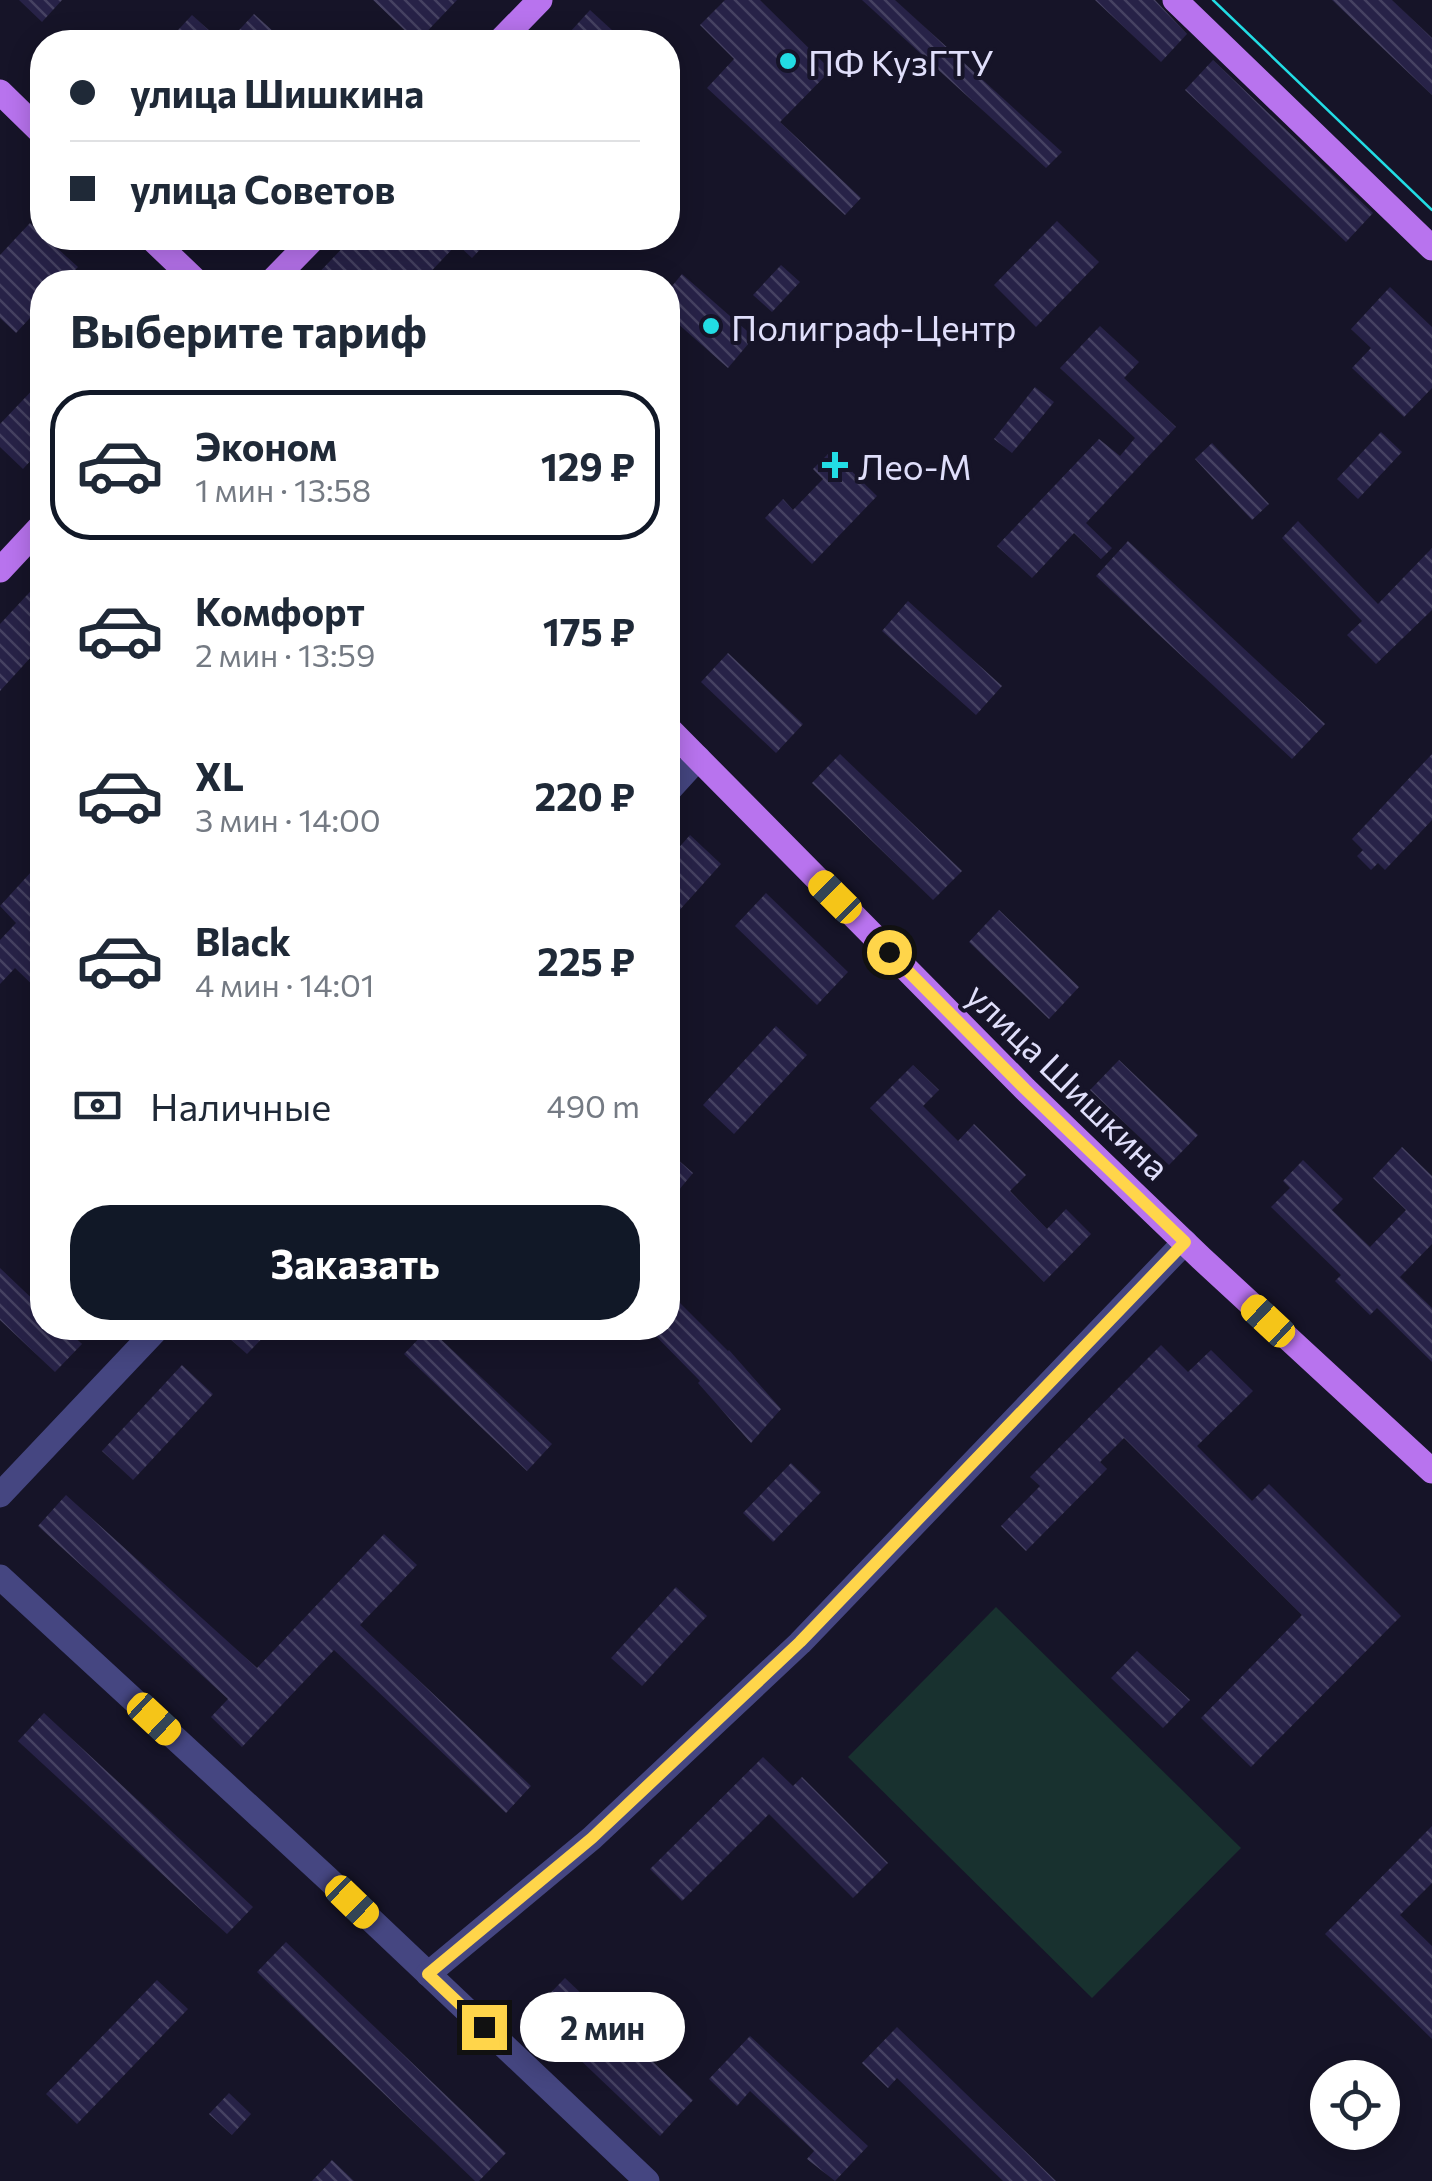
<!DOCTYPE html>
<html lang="ru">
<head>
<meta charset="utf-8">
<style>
  :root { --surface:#fff; --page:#f6f6f7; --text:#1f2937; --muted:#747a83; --line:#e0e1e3; --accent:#111827 }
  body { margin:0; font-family:Commissioner,sans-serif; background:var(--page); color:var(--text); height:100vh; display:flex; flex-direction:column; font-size:38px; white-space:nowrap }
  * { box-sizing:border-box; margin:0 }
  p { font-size:32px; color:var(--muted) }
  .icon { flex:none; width:55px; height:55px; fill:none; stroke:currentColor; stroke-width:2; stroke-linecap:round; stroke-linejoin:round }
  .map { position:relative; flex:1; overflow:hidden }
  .drawer { position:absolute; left:30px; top:270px; width:650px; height:1070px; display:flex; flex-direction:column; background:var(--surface); border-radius:40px; box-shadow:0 5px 25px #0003 }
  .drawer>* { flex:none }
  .guide { position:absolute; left:30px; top:30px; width:650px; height:220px; border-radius:40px; box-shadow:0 5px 25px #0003; display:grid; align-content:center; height:220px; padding:0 40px; background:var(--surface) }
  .controls { position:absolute; left:1310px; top:2060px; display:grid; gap:20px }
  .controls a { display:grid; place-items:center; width:90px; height:90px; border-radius:50%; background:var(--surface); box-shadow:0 5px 25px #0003; font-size:50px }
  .end { position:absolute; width:45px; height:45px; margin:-22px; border:12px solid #ffd54a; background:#111; box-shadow:0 0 0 5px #111 }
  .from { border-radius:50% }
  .bubble { position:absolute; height:70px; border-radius:35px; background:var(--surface); box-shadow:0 5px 25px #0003; font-size:32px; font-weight:700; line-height:70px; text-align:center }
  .car { position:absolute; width:30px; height:60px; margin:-30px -15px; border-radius:12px; box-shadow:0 0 8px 2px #0007; background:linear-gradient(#f5c518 24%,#345 0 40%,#f5c518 0 76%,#345 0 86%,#f5c518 0) }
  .guide b { display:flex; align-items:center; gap:35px; height:95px; font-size:38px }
  .guide b+b { border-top:2px solid var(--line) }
  .guide i { width:25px; height:25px; background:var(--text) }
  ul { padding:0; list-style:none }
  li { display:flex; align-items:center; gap:30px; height:150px; margin:0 20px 15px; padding:0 20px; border:5px solid transparent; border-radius:40px }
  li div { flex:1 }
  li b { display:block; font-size:38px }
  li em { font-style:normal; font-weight:700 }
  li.current { border-color:var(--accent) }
  li>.icon { width:90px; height:90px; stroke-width:1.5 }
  h2 { padding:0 40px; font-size:45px; line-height:120px }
  .pay { display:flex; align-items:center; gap:25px; height:110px; padding:0 40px; font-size:38px }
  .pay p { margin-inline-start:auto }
  .action { display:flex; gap:20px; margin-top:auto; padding:20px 40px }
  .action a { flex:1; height:115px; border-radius:40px; background:var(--accent); color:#fff; font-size:40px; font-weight:700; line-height:115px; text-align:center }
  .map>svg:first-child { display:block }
  .green { fill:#18312f }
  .building { fill:url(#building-back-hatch) }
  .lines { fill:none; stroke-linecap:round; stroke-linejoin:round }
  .minor { stroke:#454681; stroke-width:25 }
  .major { stroke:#b873ee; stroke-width:25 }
  .tram { stroke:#22dce4; stroke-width:2.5 }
  .route { stroke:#ffd54a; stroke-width:12 }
  .poi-dot { fill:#22dce4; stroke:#161428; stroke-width:4 }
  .labels { text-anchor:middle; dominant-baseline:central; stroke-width:8; stroke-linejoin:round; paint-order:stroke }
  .poi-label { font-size:35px; fill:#e0dffb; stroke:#161428; text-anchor:start }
  .street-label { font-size:35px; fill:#e0dffb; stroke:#161428 }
</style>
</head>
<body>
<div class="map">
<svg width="1432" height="2181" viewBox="0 0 1432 2181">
  <defs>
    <pattern id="building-back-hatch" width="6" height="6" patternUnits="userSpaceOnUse" patternTransform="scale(2.5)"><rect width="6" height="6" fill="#272247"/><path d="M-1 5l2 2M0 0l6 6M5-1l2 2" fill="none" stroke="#464262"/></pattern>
  </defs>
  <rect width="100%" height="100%" fill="#161428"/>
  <!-- green -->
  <polygon class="green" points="996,1607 1241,1848 1092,1998 848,1757"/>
  <!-- building -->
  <g class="building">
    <polygon points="19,0 62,0 42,22"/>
    <polygon points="373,0 457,0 417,42"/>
    <polygon points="725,0 760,0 831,70 780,122 861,198 845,215 707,88 734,59 700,25"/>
    <polygon points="862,0 895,0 1062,152 1046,168"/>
    <polygon points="1095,0 1155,0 1187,34 1161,62"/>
    <polygon points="1332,0 1392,0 1432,38 1432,95"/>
    <polygon points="590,10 625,42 561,42"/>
    <polygon points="254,14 285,42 228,42"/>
    <polygon points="192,15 222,42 167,42"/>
    <polygon points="1213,60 1373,213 1346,242 1185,90"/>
    <polygon points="1057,221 1099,262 1036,327 994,285"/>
    <polygon points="30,223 42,234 42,238 46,238 78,267 63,282 42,282 42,305 16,333 0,318 0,255"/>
    <polygon points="352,238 491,238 472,258 457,244 421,282 310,282"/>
    <polygon points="781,265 800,282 772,312 753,295"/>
    <polygon points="682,274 754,337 728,368 668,315 668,291"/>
    <polygon points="1390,287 1432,327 1432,388 1404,417 1352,368 1371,348 1351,329"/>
    <polygon points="1100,326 1139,362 1124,378 1176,427 1086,523 1112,548 1101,559 1074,533 1032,578 997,546 1099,439 1120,456 1135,438 1060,368"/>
    <polygon points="42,380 42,448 23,469 0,447 0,424"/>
    <polygon points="1035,387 1054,402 1012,453 994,439"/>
    <polygon points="1381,432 1402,452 1358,499 1337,479"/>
    <polygon points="1212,443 1269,504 1252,520 1195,459"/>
    <polygon points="831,451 877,496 812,564 765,518 783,499 793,510 823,479 813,469"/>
    <polygon points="1298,521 1378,604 1432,548 1432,610 1376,664 1347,635 1362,621 1282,538"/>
    <polygon points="1128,541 1325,724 1292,759 1096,576"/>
    <polygon points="42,579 42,645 0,691 0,624"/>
    <polygon points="908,601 1002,686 976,715 882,631"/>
    <polygon points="728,653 803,724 776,753 701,682"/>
    <polygon points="840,754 962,871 933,900 812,783"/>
    <polygon points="1432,754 1432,820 1385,870 1378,863 1371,870 1357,856 1363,850 1352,839"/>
    <polygon points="690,835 721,864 668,923 668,860"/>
    <polygon points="42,860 42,994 15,968 0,984 0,940 16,923 0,906"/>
    <polygon points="766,893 848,972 817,1005 735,926"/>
    <polygon points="999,910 1079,987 1049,1019 969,942"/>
    <polygon points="776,1026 807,1055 734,1134 703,1105"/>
    <polygon points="1119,1060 1198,1135 1169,1165 1090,1090"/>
    <polygon points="913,1065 939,1090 923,1106 958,1141 974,1124 1026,1175 1010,1191 1047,1229 1066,1209 1091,1234 1044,1282 870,1108"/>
    <polygon points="1402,1147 1432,1176 1432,1244 1400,1277 1432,1308 1432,1362 1377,1308 1370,1315 1335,1281 1341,1275 1271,1207 1290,1188 1283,1181 1303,1160 1343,1199 1332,1210 1370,1247 1406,1210 1373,1178"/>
    <polygon points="668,1151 693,1173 668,1203"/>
    <polygon points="0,1268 42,1308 42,1328 64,1328 82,1344 55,1372 0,1320"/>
    <polygon points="668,1291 728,1351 729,1350 781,1409 751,1443 698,1383 700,1381 648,1328 668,1328"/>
    <polygon points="218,1328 272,1328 247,1354"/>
    <polygon points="429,1328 552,1444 527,1471 404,1354"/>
    <polygon points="1161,1345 1188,1372 1211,1350 1253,1391 1197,1446 1252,1501 1269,1484 1401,1616 1251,1767 1201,1718 1302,1615 1124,1438 1100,1462 1107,1469 1026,1551 1001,1526 1040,1486 1030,1477"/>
    <polygon points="182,1365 213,1394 133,1480 102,1451"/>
    <polygon points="791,1463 821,1492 773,1542 743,1513"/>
    <polygon points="66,1495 257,1668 384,1534 417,1565 360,1625 531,1786 506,1813 334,1650 242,1747 211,1717 228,1699 38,1526"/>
    <polygon points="676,1587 707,1616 642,1686 611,1658"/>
    <polygon points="1137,1651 1190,1700 1163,1728 1111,1678"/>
    <polygon points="44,1713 253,1907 227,1934 18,1741"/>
    <polygon points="763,1757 793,1786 802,1777 888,1863 853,1898 769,1814 682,1901 650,1869"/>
    <polygon points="1432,1826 1432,1883 1400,1915 1432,1946 1432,2039 1325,1934"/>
    <polygon points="286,1942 506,2153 479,2181 475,2181 257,1972"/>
    <polygon points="565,1978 693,2100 660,2136 531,2013"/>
    <polygon points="157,1980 188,2009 77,2124 46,2094"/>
    <polygon points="897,2027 1056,2181 1003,2181 897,2078 888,2088 862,2063"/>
    <polygon points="750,2036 868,2146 835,2181 807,2159 814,2151 750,2091 737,2106 709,2079"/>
    <polygon points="229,2093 251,2114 232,2135 209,2114"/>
    <polygon points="332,2160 354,2181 312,2181"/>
  </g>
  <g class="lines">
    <!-- minor -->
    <g class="minor">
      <polyline points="668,791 698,758"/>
      <polyline points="0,1495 158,1328"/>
      <polyline points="0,1577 327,1878 647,2181"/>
      <polyline points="428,1974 592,1838 800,1643 1185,1242"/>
    </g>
    <!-- major -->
    <g class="major">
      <polyline points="1175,0 1432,248"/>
      <polyline points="499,42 540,0"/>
      <polyline points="0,92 42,133"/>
      <polyline points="151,238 197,282"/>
      <polyline points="271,282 314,238"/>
      <polyline points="0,570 42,525"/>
      <polyline points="668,728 1025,1089 1201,1258 1432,1471"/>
    </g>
    <!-- tram -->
    <polyline class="tram" points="1213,0 1432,210"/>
  </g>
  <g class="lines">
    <!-- route -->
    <polyline class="route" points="484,2027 428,1974 592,1838 800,1642 1185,1242 1025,1089 889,952"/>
  </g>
  <!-- markers -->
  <g class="poi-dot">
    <circle cx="788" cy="61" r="10"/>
    <circle cx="711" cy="326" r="10"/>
    <path d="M830 450h10v10h10v10h-10v10h-10v-10h-10v-10h10z"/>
  </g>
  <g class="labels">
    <!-- poi labels -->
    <g class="poi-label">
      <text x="808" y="61">ПФ КузГТУ</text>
      <text x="731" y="326">Полиграф-Центр</text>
      <text x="858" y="465">Лео-М</text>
    </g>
    <!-- street labels -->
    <g class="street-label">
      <text transform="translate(1069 1080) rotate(44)">улица Шишкина</text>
    </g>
  </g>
</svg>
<div class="controls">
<a><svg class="icon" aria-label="locate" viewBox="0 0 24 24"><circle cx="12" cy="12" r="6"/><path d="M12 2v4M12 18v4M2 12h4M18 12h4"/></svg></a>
</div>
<i class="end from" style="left:889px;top:952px"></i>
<i class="end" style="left:484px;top:2027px"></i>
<div class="bubble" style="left:520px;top:1992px;width:165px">2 мин</div>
<i class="car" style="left:835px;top:897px;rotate:315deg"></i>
<i class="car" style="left:1268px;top:1321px;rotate:313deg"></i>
<i class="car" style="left:154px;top:1719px;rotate:133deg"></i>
<i class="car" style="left:352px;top:1902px;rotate:134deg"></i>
<div class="guide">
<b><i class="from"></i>улица Шишкина</b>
<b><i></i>улица Советов</b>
</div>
<section class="drawer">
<h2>Выберите тариф</h2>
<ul>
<li class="current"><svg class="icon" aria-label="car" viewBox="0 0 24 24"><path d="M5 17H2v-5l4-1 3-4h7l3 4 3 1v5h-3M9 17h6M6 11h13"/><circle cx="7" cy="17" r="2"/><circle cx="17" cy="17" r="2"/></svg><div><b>Эконом</b><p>1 мин · 13:58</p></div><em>129 ₽</em></li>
<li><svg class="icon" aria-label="car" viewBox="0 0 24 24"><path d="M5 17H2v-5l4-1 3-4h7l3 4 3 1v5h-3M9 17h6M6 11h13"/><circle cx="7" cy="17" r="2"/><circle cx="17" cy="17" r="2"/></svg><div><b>Комфорт</b><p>2 мин · 13:59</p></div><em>175 ₽</em></li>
<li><svg class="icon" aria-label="car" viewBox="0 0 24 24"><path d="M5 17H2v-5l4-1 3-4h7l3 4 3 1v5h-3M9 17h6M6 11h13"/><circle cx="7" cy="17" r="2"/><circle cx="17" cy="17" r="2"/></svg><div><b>XL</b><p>3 мин · 14:00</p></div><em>220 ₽</em></li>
<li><svg class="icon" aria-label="car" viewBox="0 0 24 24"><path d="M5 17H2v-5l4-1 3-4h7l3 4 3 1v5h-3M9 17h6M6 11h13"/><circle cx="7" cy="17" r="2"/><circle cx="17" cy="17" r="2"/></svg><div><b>Black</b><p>4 мин · 14:01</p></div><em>225 ₽</em></li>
</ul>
<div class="pay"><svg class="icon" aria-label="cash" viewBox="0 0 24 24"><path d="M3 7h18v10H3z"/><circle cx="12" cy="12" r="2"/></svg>Наличные<p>490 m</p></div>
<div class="action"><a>Заказать</a></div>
</section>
</div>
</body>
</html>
